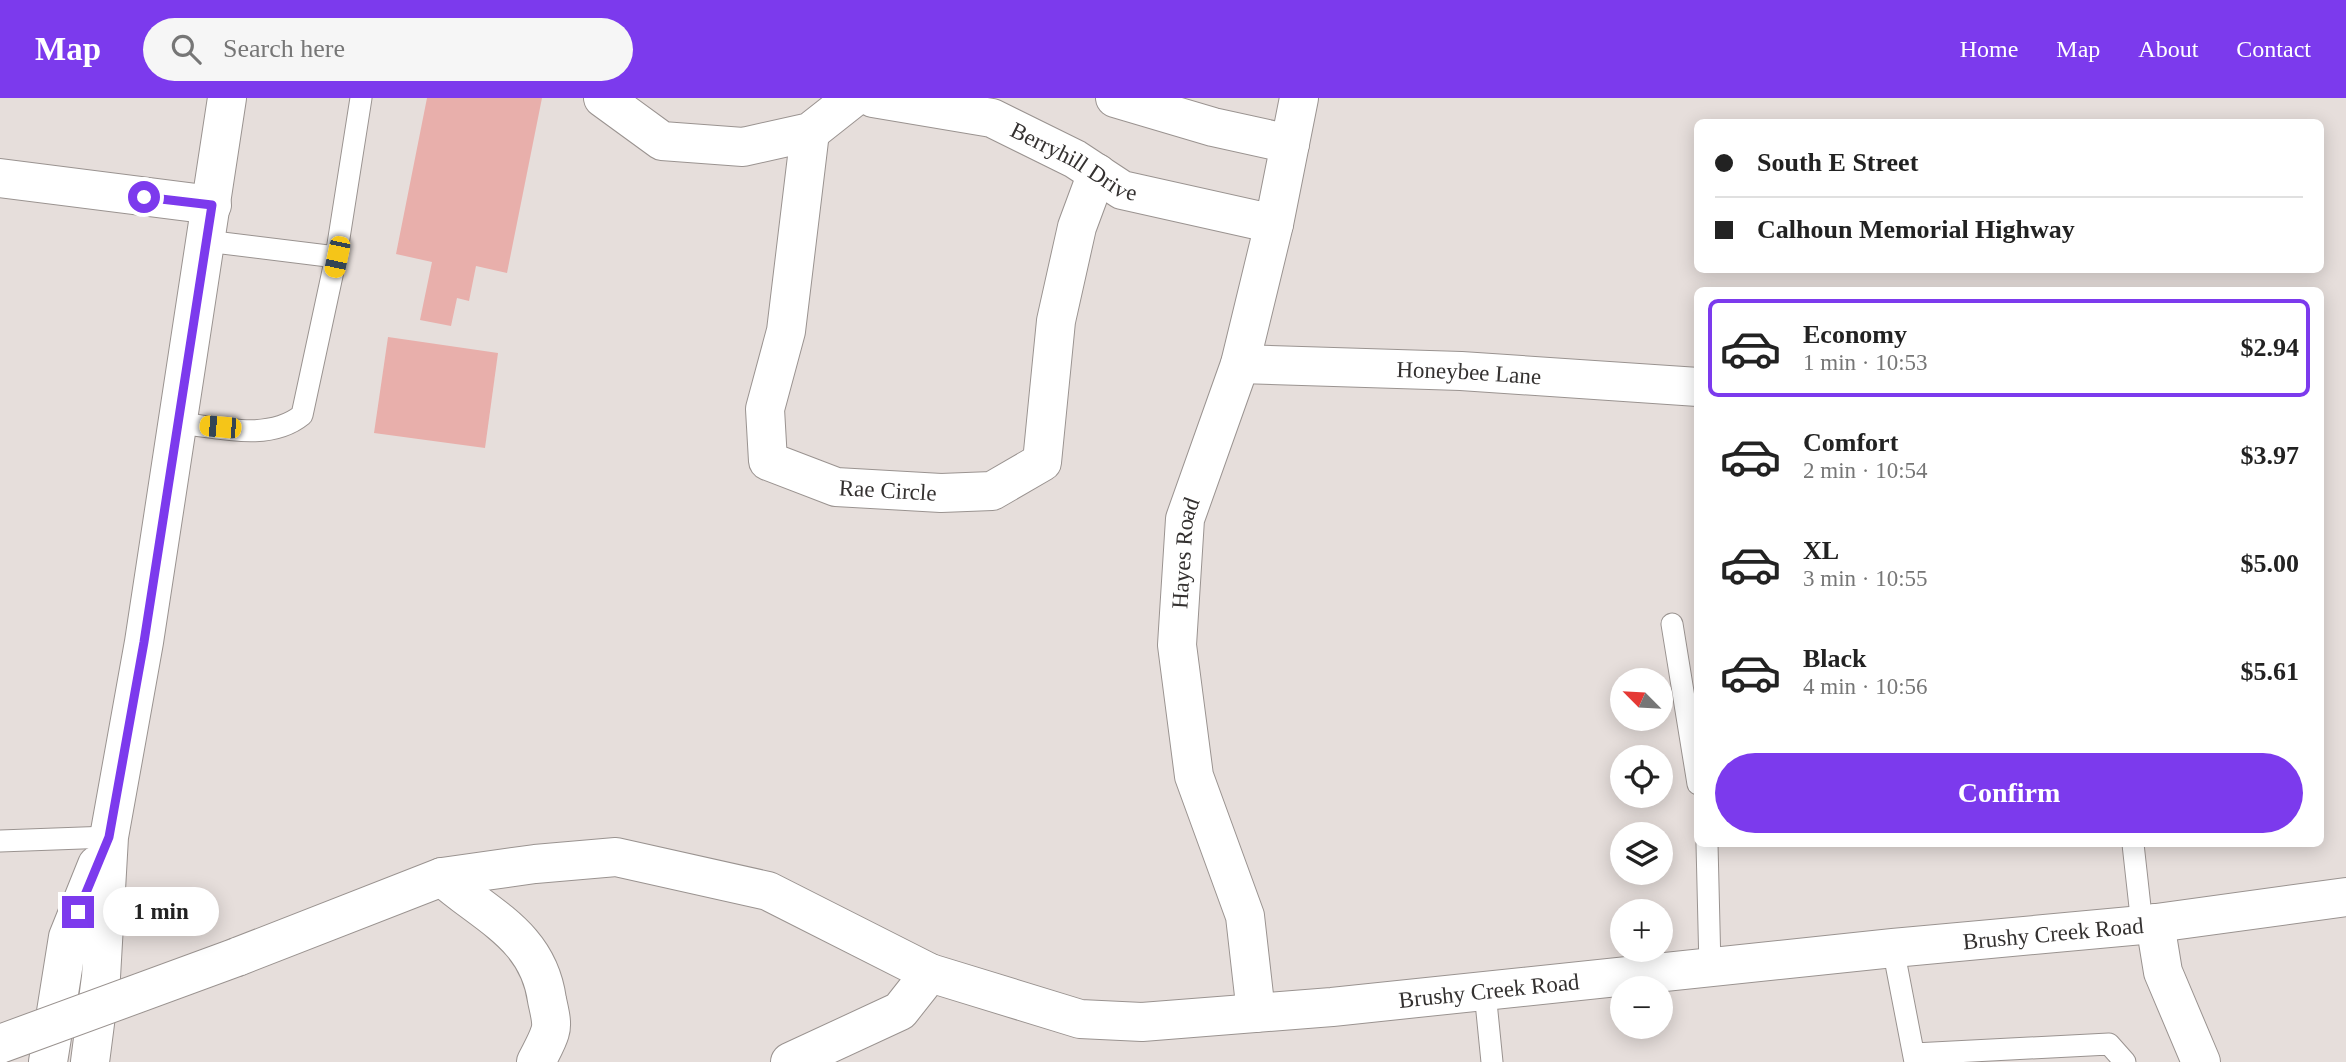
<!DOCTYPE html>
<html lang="en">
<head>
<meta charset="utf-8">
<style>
  :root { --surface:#fff; --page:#f6f6f6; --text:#222; --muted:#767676; --line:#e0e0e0; --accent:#7c3aed }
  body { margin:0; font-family:"Times New Roman",serif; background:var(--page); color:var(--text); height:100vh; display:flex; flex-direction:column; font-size:26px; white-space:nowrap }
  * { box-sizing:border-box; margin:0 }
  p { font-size:23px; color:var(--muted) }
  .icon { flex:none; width:38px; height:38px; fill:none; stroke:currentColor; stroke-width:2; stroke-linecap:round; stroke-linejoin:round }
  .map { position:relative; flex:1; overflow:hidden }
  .drawer { position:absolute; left:1694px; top:189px; width:630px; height:560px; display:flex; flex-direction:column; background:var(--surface); border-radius:10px; box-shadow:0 4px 18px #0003 }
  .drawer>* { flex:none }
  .banner { position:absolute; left:1694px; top:21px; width:630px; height:154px; border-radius:10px; box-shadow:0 4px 18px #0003; display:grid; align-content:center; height:154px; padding:0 21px; background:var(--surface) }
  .needle { width:46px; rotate:294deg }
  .controls { position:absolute; left:1610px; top:570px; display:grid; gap:14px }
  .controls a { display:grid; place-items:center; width:63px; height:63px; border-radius:50%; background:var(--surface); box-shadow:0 4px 18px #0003; font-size:35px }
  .end { position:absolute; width:32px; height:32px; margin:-16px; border:9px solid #7c3aed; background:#fff; box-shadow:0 0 0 4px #fff }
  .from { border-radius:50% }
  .bubble { position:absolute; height:49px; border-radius:24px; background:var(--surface); box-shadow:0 4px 18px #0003; font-size:23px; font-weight:600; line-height:49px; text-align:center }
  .car { position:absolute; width:21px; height:42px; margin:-21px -10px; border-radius:9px; box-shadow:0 0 5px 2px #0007; background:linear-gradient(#f5c518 24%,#345 0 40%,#f5c518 0 76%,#345 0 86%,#f5c518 0) }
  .banner b { display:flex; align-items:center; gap:24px; height:66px; font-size:26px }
  .banner b+b { border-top:2px solid var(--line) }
  .banner i { width:18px; height:18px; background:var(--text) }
  ul { padding:12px 0 0; list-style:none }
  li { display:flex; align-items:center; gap:21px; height:98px; margin:0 14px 10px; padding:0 7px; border:4px solid transparent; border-radius:10px }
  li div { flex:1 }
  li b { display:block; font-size:26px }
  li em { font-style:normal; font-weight:600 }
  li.selected { border-color:var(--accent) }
  li>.icon { width:63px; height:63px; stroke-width:1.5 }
  .primary-button { display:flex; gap:14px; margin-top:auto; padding:14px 21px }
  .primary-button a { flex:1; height:80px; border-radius:42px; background:var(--accent); color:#fff; font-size:28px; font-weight:600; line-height:80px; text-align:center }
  header { display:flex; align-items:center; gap:42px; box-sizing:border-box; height:98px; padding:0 35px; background:var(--accent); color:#fff }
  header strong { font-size:33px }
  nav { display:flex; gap:38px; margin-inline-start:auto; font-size:24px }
  .search { width:490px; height:63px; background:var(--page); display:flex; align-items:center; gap:18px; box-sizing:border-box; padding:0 24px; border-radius:38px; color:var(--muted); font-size:26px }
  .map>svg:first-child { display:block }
  .building { fill:#e8afab }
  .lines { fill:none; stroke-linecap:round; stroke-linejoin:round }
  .service-casing { stroke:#9a9390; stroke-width:23 }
  .minor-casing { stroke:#9a9390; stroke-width:40 }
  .tertiary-casing { stroke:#9a9390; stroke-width:40 }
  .trunk-casing { stroke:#9a9390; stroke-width:40 }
  .service { stroke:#fff; stroke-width:21 }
  .minor { stroke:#fff; stroke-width:38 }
  .tertiary { stroke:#fff; stroke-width:38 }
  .trunk { stroke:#fff; stroke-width:38 }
  .tertiary-bridge-casing { stroke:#9a9390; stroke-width:40; stroke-linecap:butt }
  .tertiary-bridge { stroke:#fff; stroke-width:38 }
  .route { stroke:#7c3aed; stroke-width:9 }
  .labels { text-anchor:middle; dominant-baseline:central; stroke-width:5; stroke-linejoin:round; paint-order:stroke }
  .street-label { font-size:23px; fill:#343130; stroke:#fff }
</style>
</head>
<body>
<header>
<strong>Map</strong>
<div class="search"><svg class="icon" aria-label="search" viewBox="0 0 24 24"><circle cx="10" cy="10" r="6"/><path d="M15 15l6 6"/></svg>Search here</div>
<nav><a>Home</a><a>Map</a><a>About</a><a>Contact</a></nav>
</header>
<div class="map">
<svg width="2346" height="964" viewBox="0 0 2346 964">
  <rect width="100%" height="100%" fill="#e6dedb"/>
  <!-- building -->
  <g class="building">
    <polygon points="427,0 542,0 507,175 476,168 469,203 457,200 451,228 420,222 432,164 396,156"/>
    <polygon points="388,239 498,255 485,350 374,335"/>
  </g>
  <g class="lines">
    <defs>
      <g id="service">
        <polyline points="206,143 336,159 361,0"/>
        <path d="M178,325C218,329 269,344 302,317L336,159"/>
        <polyline points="1672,526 1698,686"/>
        <polyline points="0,743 109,739"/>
        <polyline points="1707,746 1710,870"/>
        <polyline points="2133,746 2142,827"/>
        <polyline points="1893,850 1915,964"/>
        <polyline points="1485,894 1492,964"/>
        <polyline points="1914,956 2109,946 2125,964"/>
      </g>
      <g id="minor">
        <polyline points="603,0 662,43 743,49 810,34 853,0"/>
        <path id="s1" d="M873,0L992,20L1075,61L1122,92L1274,126"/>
        <polyline points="1115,0 1213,29 1290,46"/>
        <path id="s2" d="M810,34L786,233L765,311L768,363L836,389L941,395L992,393L1042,364L1056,223L1077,129L1097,75"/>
        <polyline points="0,80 212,107"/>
        <path id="s3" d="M1240,266L1461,273L1698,289"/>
        <polyline points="2155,825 2163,874 2201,964"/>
        <path id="s4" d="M1256,915L1245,818L1194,678L1177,547L1185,421L1240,266L1274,126L1299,0"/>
      </g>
      <g id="tertiary">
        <path d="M442,779C486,818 538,837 547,902C549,912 553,925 550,934C547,944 541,954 536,964"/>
        <path id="s5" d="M237,859L442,779L535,766L616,759L768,793L930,875L1080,921L1142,924L1332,909L1893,850L2142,827L2346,799"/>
        <polyline points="790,964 900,913 930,875"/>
      </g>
      <g id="trunk">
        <polyline points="48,964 68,839 97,767"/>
        <polyline points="90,964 101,879 109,739 144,544 227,0"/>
      </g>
    </defs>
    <!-- service casing -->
    <use href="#service" class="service-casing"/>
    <!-- minor casing -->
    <use href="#minor" class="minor-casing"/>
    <!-- tertiary casing -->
    <use href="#tertiary" class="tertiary-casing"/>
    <!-- trunk casing -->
    <use href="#trunk" class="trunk-casing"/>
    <!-- service -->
    <use href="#service" class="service"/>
    <!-- minor -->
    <use href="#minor" class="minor"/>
    <!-- tertiary -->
    <use href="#tertiary" class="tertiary"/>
    <!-- trunk -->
    <use href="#trunk" class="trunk"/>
    <defs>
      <polyline id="tertiary-bridge" points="0,946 237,859"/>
    </defs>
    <!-- tertiary-bridge casing -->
    <use href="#tertiary-bridge" class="tertiary-bridge-casing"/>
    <!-- tertiary-bridge -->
    <use href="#tertiary-bridge" class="tertiary-bridge"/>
  </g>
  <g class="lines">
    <!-- route -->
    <polyline class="route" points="78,814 109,739 144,544 212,107 144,99"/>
  </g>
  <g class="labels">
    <!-- street labels -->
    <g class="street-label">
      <text stroke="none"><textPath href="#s1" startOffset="214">Berryhill Drive</textPath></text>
      <text stroke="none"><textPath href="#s3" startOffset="229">Honeybee Lane</textPath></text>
      <text stroke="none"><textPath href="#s2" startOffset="458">Rae Circle</textPath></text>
      <text stroke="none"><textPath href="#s4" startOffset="471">Hayes Road</textPath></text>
      <text stroke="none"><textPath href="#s5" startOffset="1867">Brushy Creek Road</textPath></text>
      <text stroke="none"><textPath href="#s5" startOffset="1300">Brushy Creek Road</textPath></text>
    </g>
  </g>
</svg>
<div class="controls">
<a><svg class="needle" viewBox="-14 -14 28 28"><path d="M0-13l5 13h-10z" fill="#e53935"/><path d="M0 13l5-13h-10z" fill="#767676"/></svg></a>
<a><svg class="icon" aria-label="locate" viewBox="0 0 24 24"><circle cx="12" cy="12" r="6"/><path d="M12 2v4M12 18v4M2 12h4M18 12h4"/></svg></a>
<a><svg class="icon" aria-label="layers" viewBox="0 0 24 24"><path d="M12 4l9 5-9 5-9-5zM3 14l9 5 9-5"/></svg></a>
<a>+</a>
<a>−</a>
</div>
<i class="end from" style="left:144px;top:99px"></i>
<i class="end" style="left:78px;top:814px"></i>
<div class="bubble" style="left:103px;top:789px;width:116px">1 min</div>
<i class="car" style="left:337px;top:159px;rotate:192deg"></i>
<i class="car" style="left:220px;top:329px;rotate:275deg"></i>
<div class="banner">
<b><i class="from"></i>South E Street</b>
<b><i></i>Calhoun Memorial Highway</b>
</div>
<section class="drawer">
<ul>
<li class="selected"><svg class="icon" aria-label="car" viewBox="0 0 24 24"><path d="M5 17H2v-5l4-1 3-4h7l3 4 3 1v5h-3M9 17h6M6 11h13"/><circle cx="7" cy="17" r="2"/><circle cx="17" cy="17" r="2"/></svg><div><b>Economy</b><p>1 min · 10:53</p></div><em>$2.94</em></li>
<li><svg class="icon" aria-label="car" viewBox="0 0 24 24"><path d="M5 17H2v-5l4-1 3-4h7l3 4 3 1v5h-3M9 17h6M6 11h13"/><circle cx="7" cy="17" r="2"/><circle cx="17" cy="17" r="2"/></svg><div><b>Comfort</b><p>2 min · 10:54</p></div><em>$3.97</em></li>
<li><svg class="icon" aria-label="car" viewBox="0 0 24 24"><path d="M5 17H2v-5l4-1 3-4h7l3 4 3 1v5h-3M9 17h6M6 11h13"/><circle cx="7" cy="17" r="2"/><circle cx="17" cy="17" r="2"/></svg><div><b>XL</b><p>3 min · 10:55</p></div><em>$5.00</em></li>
<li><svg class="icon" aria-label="car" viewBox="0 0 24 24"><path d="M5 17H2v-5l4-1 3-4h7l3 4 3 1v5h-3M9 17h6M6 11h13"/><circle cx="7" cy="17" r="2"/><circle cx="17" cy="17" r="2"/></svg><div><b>Black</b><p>4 min · 10:56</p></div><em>$5.61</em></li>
</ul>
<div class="primary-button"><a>Confirm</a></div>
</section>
</div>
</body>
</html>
